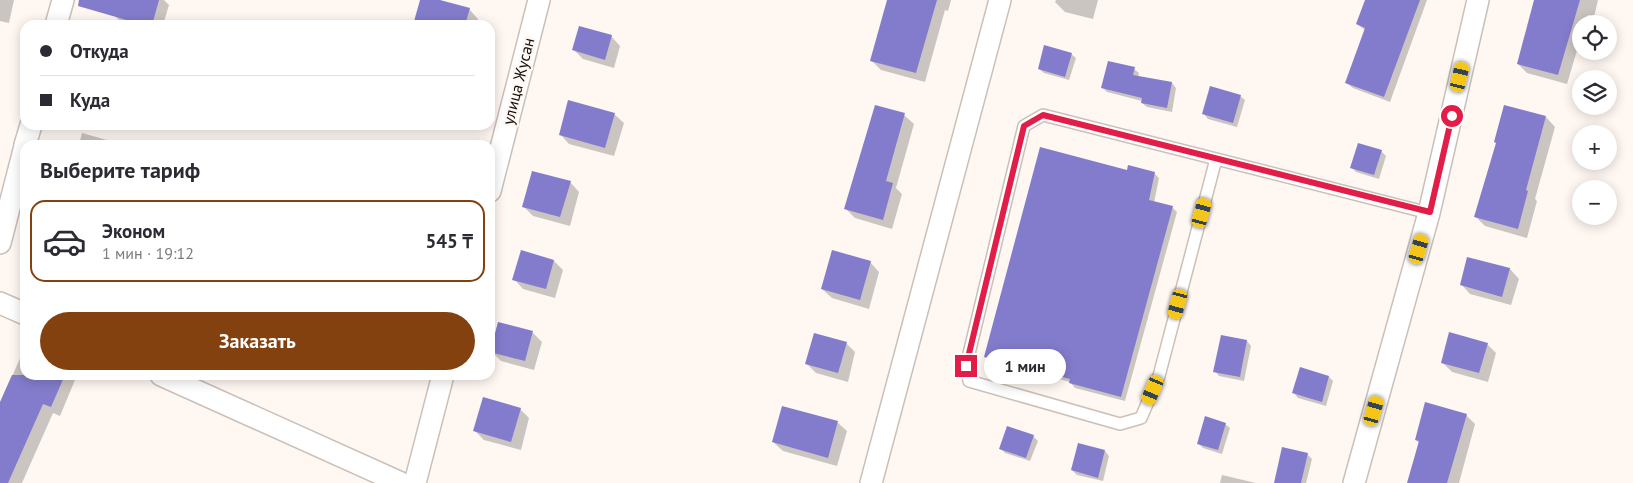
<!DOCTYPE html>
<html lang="ru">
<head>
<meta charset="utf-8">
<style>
  :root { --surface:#fff; --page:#f2f2f3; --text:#2b2b33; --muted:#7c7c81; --line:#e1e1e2; --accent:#83410f }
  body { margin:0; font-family:"PT Sans",sans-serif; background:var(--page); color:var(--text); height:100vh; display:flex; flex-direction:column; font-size:19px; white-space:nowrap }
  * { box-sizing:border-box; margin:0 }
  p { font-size:16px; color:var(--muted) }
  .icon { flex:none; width:28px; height:28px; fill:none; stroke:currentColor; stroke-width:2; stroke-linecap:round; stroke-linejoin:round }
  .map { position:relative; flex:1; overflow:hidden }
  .panel { position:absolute; left:20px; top:140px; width:475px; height:240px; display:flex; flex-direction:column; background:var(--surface); border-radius:15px; box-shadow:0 2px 12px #0003 }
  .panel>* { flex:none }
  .top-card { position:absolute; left:20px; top:20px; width:475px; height:110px; border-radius:15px; box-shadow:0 2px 12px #0003; display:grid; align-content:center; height:110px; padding:0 20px; background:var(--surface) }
  .buttons { position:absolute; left:1572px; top:15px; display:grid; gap:10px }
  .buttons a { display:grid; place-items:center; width:45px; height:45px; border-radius:50%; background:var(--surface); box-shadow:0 2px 12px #0003; font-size:25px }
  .end { position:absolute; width:22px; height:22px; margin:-11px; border:6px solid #e11d48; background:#fff; box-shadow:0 0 0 2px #fff }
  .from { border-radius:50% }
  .bubble { position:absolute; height:35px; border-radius:18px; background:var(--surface); box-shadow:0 2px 12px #0003; font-size:16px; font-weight:800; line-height:35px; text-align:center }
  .car { position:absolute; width:15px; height:30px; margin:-15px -8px; border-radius:6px; box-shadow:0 0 4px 1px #0007; background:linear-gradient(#f5c518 24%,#345 0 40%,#f5c518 0 76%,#345 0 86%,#f5c518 0) }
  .top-card b { display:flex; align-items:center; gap:18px; height:48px; font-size:19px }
  .top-card b+b { border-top:1px solid var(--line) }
  .top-card i { width:12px; height:12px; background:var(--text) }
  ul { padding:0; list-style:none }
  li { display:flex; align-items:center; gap:15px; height:82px; margin:0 10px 8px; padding:0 10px; border:2px solid transparent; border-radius:15px }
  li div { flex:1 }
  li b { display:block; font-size:19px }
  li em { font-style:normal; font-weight:800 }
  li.active { border-color:var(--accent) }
  li>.icon { width:45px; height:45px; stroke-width:1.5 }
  h2 { padding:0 20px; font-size:22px; line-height:60px }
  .action { display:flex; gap:10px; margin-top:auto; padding:10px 20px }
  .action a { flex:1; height:58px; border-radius:30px; background:var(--accent); color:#fff; font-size:20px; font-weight:800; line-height:58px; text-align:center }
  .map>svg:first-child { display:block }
  .shadow { fill:#0003 }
  .building { fill:#837ccc }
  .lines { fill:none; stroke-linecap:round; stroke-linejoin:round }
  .lane-casing { stroke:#cbc0b7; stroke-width:14 }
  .street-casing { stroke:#cbc0b7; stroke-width:24 }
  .lane { stroke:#fff; stroke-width:11 }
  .street { stroke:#fff; stroke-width:21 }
  .route { stroke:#e11d48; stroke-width:6 }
  .labels { text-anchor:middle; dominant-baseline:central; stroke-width:5; stroke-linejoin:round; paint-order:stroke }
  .street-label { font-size:16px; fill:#120f0c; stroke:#fef7f2 }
</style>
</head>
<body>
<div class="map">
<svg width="1633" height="483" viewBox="0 0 1633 483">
  <rect width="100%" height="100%" fill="#fef7f2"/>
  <!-- shadow -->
  <g class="shadow">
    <polygon points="0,0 14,0 9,23 0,21"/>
    <polygon points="120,0 164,0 169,5 163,25 124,25 115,16"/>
    <polygon points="421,0 435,0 469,9 478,19 476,25 416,25"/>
    <polygon points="907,0 951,0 948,11 945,10 925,82 881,70 871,60"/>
    <polygon points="1056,0 1098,0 1093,19 1065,12 1055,2"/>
    <polygon points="1367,0 1427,0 1390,102 1353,88 1347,83 1365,30 1357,24"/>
    <polygon points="1536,0 1598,0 1594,17 1588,15 1585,24 1581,24 1581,37 1567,84 1527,73 1518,64"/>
    <polygon points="611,36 620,46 614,68 583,59 574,50"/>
    <polygon points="1071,54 1076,58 1069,80 1044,73 1039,69"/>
    <polygon points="1134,69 1139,73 1138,77 1172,83 1176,88 1172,112 1147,107 1142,103 1142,101 1107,92 1103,88"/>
    <polygon points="1240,96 1245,100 1237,127 1208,119 1204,114"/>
    <polygon points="614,114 624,123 614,156 569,144 560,134"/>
    <polygon points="904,115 914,124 896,188 902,194 892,229 855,218 846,209"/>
    <polygon points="1546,117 1555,127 1535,199 1537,201 1527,238 1485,226 1476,217"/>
    <polygon points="82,133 121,144 122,145 79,145"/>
    <polygon points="386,141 400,145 385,145"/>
    <polygon points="1381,151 1386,156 1379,179 1356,172 1352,168"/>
    <polygon points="1128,171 1154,173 1159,178 1154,203 1172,207 1177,212 1125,401 1075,388 1070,382 990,361 986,357"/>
    <polygon points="570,182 579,192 570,226 533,216 523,206"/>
    <polygon points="1468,258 1510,269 1519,279 1511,305 1470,294 1461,284"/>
    <polygon points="554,261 563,270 555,298 523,289 514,279"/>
    <polygon points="870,262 879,272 869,309 832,298 822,289"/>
    <polygon points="499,324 533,333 542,342 534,370 501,361 492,352"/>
    <polygon points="1222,336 1247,341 1251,346 1244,381 1219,376 1215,371"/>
    <polygon points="846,343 855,352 848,382 816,373 807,364"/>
    <polygon points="1487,344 1496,353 1488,382 1452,372 1442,362"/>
    <polygon points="23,352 25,353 25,375 70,375 75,380 60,416 53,413 22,483 0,483 0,403"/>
    <polygon points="1329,377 1333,381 1326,406 1298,398 1294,393"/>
    <polygon points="520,409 529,418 521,450 484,440 475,431"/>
    <polygon points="1466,415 1475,424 1459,483 1409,483 1420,444 1416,440"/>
    <polygon points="837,422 847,431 837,466 783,451 773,442"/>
    <polygon points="1225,424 1230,428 1222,454 1203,448 1198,443"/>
    <polygon points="1033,436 1038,441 1030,461 1005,453 1000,448"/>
    <polygon points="1105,451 1109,456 1103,481 1077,475 1072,470"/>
    <polygon points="1307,454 1312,459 1306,483 1299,483"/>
    <polygon points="1222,475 1256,483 1220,483"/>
  </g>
  <!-- building -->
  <g class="building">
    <polygon points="79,0 159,0 152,25 144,25 78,6"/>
    <polygon points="420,0 440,0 470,8 465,25 413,25"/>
    <polygon points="887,0 937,0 916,73 870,61"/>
    <polygon points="1365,0 1420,0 1384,97 1345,83 1365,28 1356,24"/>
    <polygon points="1534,0 1580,0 1558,75 1517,64"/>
    <polygon points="579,26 612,35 605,60 572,50"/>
    <polygon points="1044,45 1072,53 1065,77 1038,69"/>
    <polygon points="1108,61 1135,67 1133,75 1172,82 1167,108 1141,103 1142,98 1101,88"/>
    <polygon points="1210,86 1241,95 1233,123 1202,114"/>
    <polygon points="568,100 615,113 605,148 559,135"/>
    <polygon points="875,105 905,113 886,181 893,183 883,220 844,209"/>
    <polygon points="1504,105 1546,116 1526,190 1528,191 1518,229 1474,217 1496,143 1494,142"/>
    <polygon points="1358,143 1382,150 1374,175 1350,168"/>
    <polygon points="1040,147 1127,170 1128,165 1155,172 1149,200 1173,206 1121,397 1069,383 1070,379 984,357"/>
    <polygon points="532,171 571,181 560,217 522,207"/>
    <polygon points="521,250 554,260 546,289 512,280"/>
    <polygon points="832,250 871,261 860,300 821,289"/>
    <polygon points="1467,257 1510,268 1502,297 1460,285"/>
    <polygon points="498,322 533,331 525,361 490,352"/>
    <polygon points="1449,332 1488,343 1479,373 1441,363"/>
    <polygon points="814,333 847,342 838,373 805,364"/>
    <polygon points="1221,335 1247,340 1240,377 1213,372"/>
    <polygon points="1300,367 1329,376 1322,402 1292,393"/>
    <polygon points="12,375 65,375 51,407 43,404 8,483 0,483 0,402"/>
    <polygon points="483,397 521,408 511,442 473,431"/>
    <polygon points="1425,402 1467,414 1447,483 1407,483 1419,441 1415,440"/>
    <polygon points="782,406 838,421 828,458 772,442"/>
    <polygon points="1205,416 1226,423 1218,450 1197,444"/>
    <polygon points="1007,426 1034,435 1026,458 999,449"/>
    <polygon points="1078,443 1105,450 1098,478 1071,470"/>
    <polygon points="1282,447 1308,453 1301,483 1274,483"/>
  </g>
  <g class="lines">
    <defs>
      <polyline id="lane" points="1216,159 1159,376 1141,418 1120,424 969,381 966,366 1024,126 1043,115 1429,213"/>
      <g id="street">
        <polyline points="56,25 63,0"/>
        <polyline points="25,145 31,125"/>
        <polyline points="490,191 539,0"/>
        <polyline points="0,243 25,146"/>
        <polyline points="0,303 25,314"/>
        <polyline points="161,375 401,483"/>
        <polyline points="415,483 443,375"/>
        <polyline points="871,483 1000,0"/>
        <polyline points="1354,483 1429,213 1478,0"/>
      </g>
    </defs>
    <!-- lane casing -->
    <use href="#lane" class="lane-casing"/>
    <!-- street casing -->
    <use href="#street" class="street-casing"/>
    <!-- lane -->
    <use href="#lane" class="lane"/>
    <!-- street -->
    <use href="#street" class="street"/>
  </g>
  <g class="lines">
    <!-- route -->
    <polyline class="route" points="966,366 1024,126 1043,115 1430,212 1452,116"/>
  </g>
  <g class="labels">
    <!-- street labels -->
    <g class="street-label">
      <text transform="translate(518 81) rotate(-76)">улица Жусан</text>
    </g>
  </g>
</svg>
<div class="buttons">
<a><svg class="icon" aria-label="locate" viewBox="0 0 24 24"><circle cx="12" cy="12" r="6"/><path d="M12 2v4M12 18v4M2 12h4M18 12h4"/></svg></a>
<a><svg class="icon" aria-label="layers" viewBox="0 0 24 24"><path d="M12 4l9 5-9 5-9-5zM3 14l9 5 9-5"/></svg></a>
<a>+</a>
<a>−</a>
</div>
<i class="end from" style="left:1452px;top:116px"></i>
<i class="end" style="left:966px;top:366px"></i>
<div class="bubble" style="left:984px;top:349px;width:82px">1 мин</div>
<i class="car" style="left:1460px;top:77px;rotate:13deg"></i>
<i class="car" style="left:1202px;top:213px;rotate:15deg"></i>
<i class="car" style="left:1419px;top:249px;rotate:16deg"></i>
<i class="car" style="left:1178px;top:304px;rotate:195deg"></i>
<i class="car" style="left:1153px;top:390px;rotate:203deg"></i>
<i class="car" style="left:1374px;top:411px;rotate:16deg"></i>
<div class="top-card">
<b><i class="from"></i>Откуда</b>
<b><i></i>Куда</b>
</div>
<section class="panel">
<h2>Выберите тариф</h2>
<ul>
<li class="active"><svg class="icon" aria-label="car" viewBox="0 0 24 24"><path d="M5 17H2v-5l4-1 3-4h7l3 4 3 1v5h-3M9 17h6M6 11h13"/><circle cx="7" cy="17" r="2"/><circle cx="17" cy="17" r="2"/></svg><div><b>Эконом</b><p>1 мин · 19:12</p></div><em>545 ₸</em></li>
</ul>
<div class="action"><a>Заказать</a></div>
</section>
</div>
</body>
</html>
